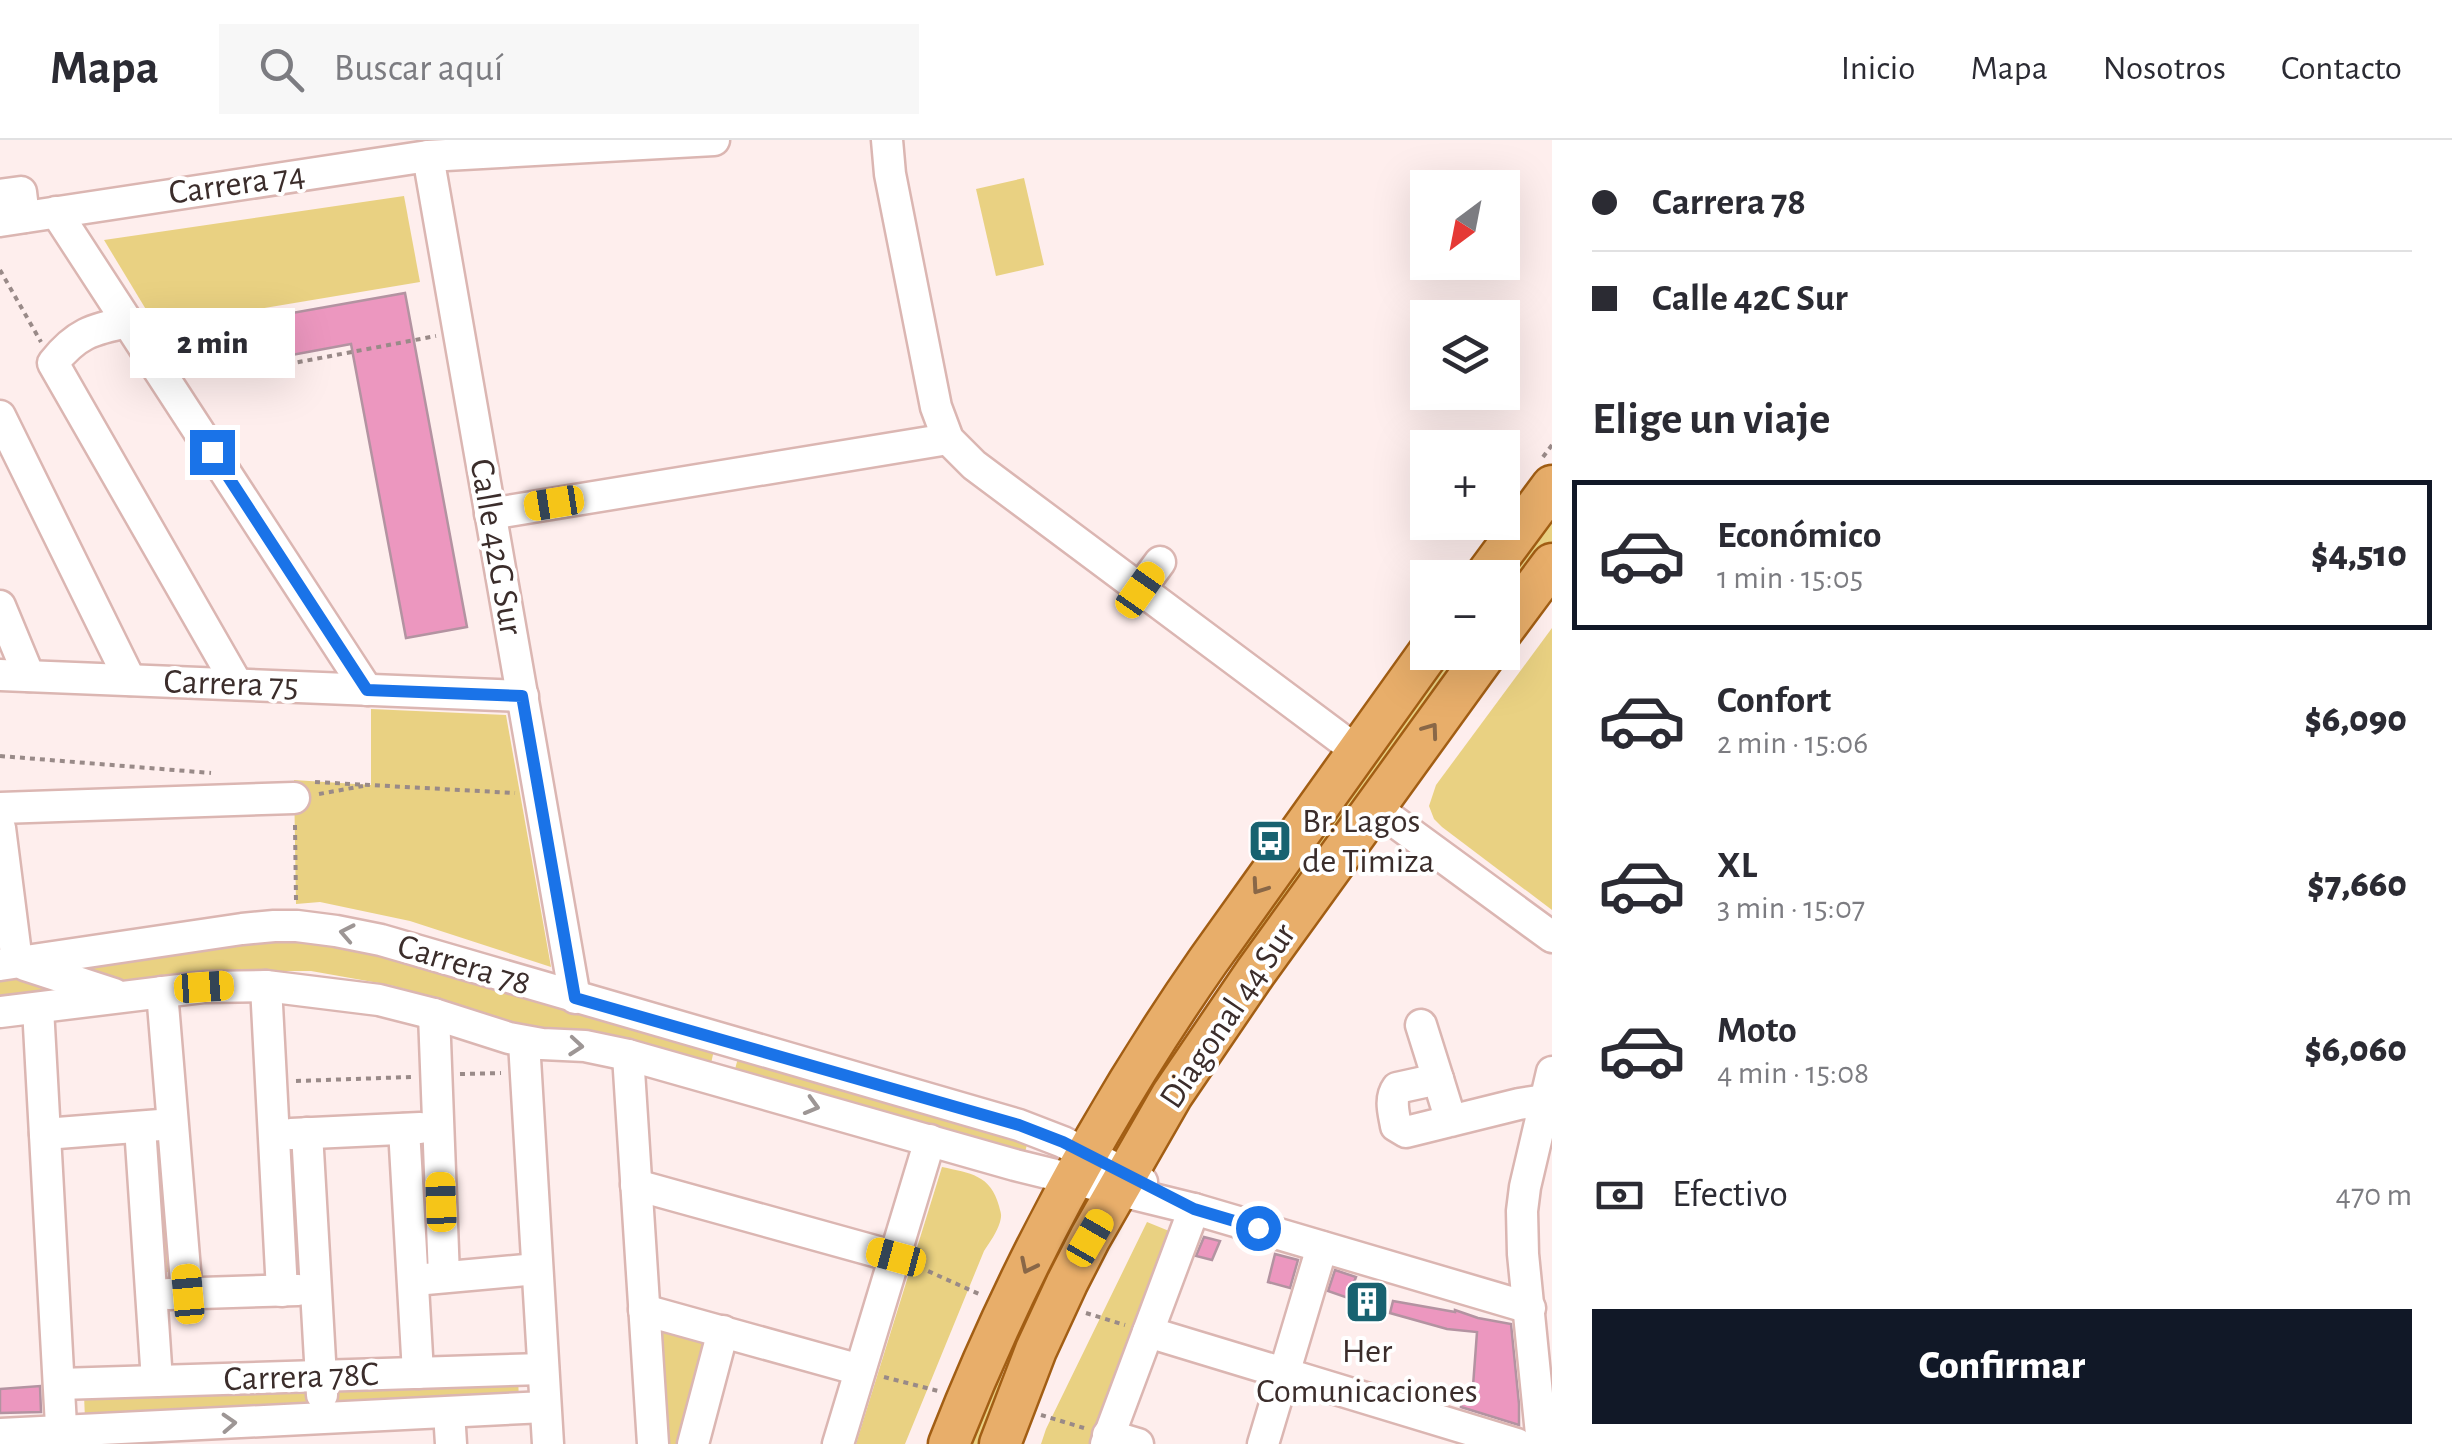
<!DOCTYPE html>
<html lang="es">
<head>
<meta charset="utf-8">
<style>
  :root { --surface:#fff; --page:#f7f7f7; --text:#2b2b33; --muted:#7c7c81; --line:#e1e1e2; --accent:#111827 }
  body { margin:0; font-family:"Alegreya Sans",sans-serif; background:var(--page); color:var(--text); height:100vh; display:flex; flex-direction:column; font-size:38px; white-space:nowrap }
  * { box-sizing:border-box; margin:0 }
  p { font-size:32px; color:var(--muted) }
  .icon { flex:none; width:55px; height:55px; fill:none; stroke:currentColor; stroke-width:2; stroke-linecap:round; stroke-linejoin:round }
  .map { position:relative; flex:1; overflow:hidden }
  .panel { display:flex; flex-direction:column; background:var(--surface); width:900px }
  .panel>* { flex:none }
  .guide { display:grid; align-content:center; height:220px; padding:0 40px; background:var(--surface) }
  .needle { width:65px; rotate:212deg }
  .buttons { position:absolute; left:1410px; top:30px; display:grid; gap:20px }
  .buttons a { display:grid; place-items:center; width:110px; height:110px; border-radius:0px; background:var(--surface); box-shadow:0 10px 40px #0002; font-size:50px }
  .end { position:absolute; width:45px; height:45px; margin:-22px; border:12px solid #1a73e8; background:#fff; box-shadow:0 0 0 5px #fff }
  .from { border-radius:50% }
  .bubble { position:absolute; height:70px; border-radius:0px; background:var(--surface); box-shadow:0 10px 40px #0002; font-size:32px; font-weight:800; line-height:70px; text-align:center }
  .car { position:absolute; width:30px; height:60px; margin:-30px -15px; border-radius:12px; box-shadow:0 0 8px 2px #0007; background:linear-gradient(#f5c518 24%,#345 0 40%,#f5c518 0 76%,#345 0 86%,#f5c518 0) }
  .guide b { display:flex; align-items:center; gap:35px; height:95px; font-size:38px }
  .guide b+b { border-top:2px solid var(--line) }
  .guide i { width:25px; height:25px; background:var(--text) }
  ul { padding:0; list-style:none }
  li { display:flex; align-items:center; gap:30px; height:150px; margin:0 20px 15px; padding:0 20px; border:5px solid transparent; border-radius:0px }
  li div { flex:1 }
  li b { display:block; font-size:38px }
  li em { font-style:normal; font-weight:800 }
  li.on { border-color:var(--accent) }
  li>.icon { width:90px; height:90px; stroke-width:1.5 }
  h2 { padding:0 40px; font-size:45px; line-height:120px }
  .pay { display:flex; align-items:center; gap:25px; height:110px; padding:0 40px; font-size:38px }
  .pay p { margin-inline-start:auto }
  .cta { display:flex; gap:20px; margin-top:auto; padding:20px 40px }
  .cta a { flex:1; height:115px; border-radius:0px; background:var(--accent); color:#fff; font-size:40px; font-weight:800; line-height:115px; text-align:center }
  header { display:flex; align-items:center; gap:60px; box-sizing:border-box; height:140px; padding:0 50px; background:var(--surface); border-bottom:2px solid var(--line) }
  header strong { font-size:48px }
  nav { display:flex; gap:55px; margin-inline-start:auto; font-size:35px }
  .search { width:700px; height:90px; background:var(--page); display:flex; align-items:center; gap:25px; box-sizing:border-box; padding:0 35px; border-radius:0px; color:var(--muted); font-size:38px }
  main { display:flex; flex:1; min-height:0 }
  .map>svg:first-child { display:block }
  .green { fill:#e9d182 }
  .building { fill:#ec97bf; stroke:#b393a1; stroke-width:2.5 }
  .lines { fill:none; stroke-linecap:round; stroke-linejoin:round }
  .minor-casing { stroke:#dbb6b2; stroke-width:35 }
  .major-casing { stroke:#a25e14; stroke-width:45 }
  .path { stroke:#998a88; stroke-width:4; stroke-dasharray:5 5; stroke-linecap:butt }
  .minor { stroke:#fff; stroke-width:30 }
  .major { stroke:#e8ae6a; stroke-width:40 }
  .oneway { stroke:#896747 }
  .oneway2 { stroke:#9d9695 }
  .route { stroke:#1a73e8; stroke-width:12 }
  .labels { text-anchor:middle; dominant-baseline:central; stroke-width:8; stroke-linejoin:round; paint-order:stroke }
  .street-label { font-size:35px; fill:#3b2d2b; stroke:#fff }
  .poi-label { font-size:35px; fill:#3b2d2b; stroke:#fff; text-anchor:start }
</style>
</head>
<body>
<header>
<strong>Mapa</strong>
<div class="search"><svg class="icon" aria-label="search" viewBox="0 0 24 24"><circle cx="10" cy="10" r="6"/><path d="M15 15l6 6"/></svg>Buscar aquí</div>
<nav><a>Inicio</a><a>Mapa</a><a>Nosotros</a><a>Contacto</a></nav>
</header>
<main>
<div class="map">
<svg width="1552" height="1304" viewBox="0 0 1552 1304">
  <rect width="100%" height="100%" fill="#feeeed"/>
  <!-- green -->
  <g class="green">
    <polygon points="1024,38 1044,125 996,136 976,49"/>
    <polygon points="404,56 420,142 156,186 104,100"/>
    <polygon points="1552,368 1552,404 1503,470 1502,438"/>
    <polygon points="1552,488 1552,770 1442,687 1434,679 1429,666 1436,645"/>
    <polygon points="1446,513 1471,513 1243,823 1236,818 1257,785"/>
    <polygon points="371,569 506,575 551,827 410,781 320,762 296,764 294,640 371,645"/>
    <polygon points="303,797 373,808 576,872 714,910 710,928 501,881 447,861 390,845 311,831 231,831 109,842 68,828"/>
    <polygon points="21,838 74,852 0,860 0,841"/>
    <polygon points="738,918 1028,1001 1024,1016 734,933"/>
    <polygon points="169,1008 179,1131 156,1133 145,1010"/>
    <polygon points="304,1011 311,1135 288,1136 281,1013"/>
    <path d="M942,1027C970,1033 991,1035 999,1066C1001,1074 1002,1074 1000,1082C997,1092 990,1102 984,1111L905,1304H856Z"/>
    <polygon points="1147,1082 1174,1093 1134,1184 1089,1304 1041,1304 1046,1289"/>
    <polygon points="658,1183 716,1196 686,1304 663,1304"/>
    <polygon points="1001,1212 1008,1216 981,1304 963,1304"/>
    <polygon points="518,1237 519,1261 85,1279 84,1255"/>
  </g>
  <!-- building -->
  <g class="building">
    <polygon points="405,153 467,487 406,498 351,204 232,226 224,185"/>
    <polygon points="1204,1097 1220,1101 1212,1120 1196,1116"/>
    <polygon points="1275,1114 1298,1120 1290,1148 1268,1142"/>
    <polygon points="1335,1130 1356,1137 1348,1158 1328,1151"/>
    <polygon points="1360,1147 1381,1151 1372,1178 1353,1172"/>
    <polygon points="1393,1161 1455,1172 1455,1170 1478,1178 1511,1184 1519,1264 1519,1285 1461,1267 1462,1260 1469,1260 1473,1246 1477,1192 1447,1189 1390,1173"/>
    <polygon points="40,1246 41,1272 0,1273 0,1249"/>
  </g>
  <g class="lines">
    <defs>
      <g id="minor">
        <polyline points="887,0 890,34 936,267 948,299 974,325 1357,611"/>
        <polyline points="428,16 575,858"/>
        <polyline points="0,55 21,52 24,77"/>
        <polyline points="56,72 367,550"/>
        <polyline points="0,81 428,16 714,0"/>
        <path d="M128,182C92,189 76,194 53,223L237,544"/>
        <polyline points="0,276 130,540"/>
        <polyline points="490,374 948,299"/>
        <polyline points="1140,449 1160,422"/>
        <polyline points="0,466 29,536"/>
        <polyline points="0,535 523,556"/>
        <polyline points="0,668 294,658"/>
        <polyline points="1376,668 1552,797"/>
        <polyline points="0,688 17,822"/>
        <polyline points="0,825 242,789 274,786 297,786 336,791 381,800 1019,985 1063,1002 1142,1042"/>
        <polyline points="25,825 114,854"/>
        <polyline points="266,846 282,1151"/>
        <polyline points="162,852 187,1154"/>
        <polyline points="38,868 62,1304"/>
        <polyline points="0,872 204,847 266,846 379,860 434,874 509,898 542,904 585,906 628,915 1015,1025 1194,1069 1530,1168"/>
        <polyline points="434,874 444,1137"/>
        <polyline points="1421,885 1438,939"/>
        <polyline points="524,902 548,1304"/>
        <polyline points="628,915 653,1304"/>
        <path d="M1451,981L1438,939L1397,948C1389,959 1394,974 1396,986L1406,992L1519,964L1545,960"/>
        <polyline points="140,987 157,1241"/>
        <polyline points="404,989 418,1233"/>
        <polyline points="307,993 322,1255"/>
        <polyline points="45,994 160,985"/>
        <polyline points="291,994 420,988"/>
        <polyline points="636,1045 896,1117"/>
        <polyline points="426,1139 537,1129"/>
        <polyline points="169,1154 298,1150"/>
        <polyline points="644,1170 860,1230"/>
        <polyline points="1148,1192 1517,1304"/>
        <polyline points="59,1244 543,1229"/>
        <polyline points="449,1272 451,1304"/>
        <polyline points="0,1294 545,1267"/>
        <polyline points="1108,1295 1138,1304"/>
        <polyline points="693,1304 723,1191"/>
        <polyline points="838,1304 930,1000"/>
        <polyline points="1106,1304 1194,1069"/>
        <polyline points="1263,1304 1322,1107"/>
        <polyline points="1542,1304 1523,1114 1522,1071 1525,1047 1552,932"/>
      </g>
      <g id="major">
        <polyline points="1484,438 1552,346"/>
        <polyline points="1502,491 1552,424"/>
        <path d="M949,1304C1016,1133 1103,972 1208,821L1429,512"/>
        <polyline points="1000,1304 1036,1210 1067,1143 1090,1098 1172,955 1255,833 1487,512"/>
      </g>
    </defs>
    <!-- minor casing -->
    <use href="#minor" class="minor-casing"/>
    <!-- major casing -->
    <use href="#major" class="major-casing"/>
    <!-- path -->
    <g class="path">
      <polyline points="0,130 41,202"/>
      <polyline points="278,226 436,196"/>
      <polyline points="1543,317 1552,305"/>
      <polyline points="1419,482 1428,469"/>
      <polyline points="0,616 211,633"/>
      <polyline points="315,642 515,653"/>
      <polyline points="319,654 363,646"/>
      <polyline points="295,685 296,761"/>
      <polyline points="460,934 501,933"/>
      <polyline points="296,941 411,937"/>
      <polyline points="919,1127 979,1154"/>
      <polyline points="1086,1173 1125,1185"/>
      <polyline points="884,1237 938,1251"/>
      <polyline points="1041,1275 1084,1288"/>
    </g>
    <!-- minor -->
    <use href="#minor" class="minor"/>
    <!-- major -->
    <use href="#major" class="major"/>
  </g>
  <!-- one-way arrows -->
  <defs><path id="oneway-chevron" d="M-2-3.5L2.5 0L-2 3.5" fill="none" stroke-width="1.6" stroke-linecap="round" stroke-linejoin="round" transform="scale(2.5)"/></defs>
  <g class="oneway">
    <use href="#oneway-chevron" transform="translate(1431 590) rotate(-54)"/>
    <use href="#oneway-chevron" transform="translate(1259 747) rotate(125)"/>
    <use href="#oneway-chevron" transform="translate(1028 1126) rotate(116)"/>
  </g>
  <g class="oneway2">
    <use href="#oneway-chevron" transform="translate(347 793) rotate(-169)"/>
    <use href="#oneway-chevron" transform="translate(576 906) rotate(5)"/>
    <use href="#oneway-chevron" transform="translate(812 966) rotate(16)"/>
    <use href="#oneway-chevron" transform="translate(229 1283) rotate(-3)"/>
  </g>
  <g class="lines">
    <!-- route -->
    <polyline class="route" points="212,312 367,550 522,556 575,858 1019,985 1063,1002 1194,1069 1258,1088"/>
  </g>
  <!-- icons -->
  <defs>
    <symbol id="bus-square" viewBox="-11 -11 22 22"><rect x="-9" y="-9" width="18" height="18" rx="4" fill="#186270" stroke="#fff"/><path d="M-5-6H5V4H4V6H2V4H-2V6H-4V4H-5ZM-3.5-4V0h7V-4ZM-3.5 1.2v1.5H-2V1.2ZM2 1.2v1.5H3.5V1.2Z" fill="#fff"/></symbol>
    <symbol id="building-square" viewBox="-11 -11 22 22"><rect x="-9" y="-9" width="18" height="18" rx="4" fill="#186270" stroke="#fff"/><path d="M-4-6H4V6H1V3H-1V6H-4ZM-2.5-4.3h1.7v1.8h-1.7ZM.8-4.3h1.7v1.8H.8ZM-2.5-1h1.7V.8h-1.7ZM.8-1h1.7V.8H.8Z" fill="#fff"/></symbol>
  </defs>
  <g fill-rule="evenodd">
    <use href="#bus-square" x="1245" y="676" width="50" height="50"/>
    <use href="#building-square" x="1342" y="1137" width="50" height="50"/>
  </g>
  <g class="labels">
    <!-- street labels -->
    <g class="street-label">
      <text transform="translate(237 44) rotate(-8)">Carrera 74</text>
      <text transform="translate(496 407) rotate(80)">Calle 42G Sur</text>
      <text transform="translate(231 544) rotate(2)">Carrera 75</text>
      <text transform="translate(464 825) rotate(17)">Carrera 78</text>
      <text transform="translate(1228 876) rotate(-56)">Diagonal 44 Sur</text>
      <text transform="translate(301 1237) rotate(-2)">Carrera 78C</text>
    </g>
    <!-- poi labels -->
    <g class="poi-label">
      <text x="1302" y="681">Br. Lagos<tspan x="1302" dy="40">de Timiza</tspan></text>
      <text x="1367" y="1211" text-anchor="middle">Her<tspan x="1367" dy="40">Comunicaciones</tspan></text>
    </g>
  </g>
</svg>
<div class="buttons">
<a><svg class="needle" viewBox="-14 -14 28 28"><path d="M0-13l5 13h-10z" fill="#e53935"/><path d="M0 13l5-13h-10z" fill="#7c7c81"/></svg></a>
<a><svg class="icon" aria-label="layers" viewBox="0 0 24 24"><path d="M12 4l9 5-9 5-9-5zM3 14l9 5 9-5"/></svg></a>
<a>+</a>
<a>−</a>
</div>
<i class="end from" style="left:1258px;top:1088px"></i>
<i class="end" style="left:212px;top:312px"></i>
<div class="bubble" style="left:130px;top:168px;width:165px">2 min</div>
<i class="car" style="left:554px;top:363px;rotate:261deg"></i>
<i class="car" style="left:1140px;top:450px;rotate:35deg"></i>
<i class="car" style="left:204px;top:847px;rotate:86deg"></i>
<i class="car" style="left:441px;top:1062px;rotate:358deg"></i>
<i class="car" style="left:1090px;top:1098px;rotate:30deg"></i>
<i class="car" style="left:896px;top:1117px;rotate:285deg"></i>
<i class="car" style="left:188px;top:1154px;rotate:355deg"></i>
</div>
<section class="panel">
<div class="guide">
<b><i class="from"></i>Carrera 78</b>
<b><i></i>Calle 42C Sur</b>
</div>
<h2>Elige un viaje</h2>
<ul>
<li class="on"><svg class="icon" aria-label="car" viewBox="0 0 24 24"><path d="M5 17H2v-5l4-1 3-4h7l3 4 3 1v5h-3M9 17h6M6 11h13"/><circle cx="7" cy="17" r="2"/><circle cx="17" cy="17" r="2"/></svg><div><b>Económico</b><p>1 min · 15:05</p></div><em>$4,510</em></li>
<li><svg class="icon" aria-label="car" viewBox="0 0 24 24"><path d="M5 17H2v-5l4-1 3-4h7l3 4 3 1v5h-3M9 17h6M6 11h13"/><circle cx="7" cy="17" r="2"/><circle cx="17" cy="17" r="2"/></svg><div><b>Confort</b><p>2 min · 15:06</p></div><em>$6,090</em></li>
<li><svg class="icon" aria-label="car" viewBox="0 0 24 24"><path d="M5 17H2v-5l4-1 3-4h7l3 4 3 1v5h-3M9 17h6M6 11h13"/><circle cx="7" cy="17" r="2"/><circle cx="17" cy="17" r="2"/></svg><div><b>XL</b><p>3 min · 15:07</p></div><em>$7,660</em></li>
<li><svg class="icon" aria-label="car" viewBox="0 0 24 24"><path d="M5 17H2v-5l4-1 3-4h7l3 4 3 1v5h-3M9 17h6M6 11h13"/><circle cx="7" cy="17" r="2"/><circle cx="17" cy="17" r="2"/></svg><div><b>Moto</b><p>4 min · 15:08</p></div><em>$6,060</em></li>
</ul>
<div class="pay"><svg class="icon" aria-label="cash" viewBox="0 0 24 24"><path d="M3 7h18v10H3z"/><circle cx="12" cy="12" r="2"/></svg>Efectivo<p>470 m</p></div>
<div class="cta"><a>Confirmar</a></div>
</section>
</main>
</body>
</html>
